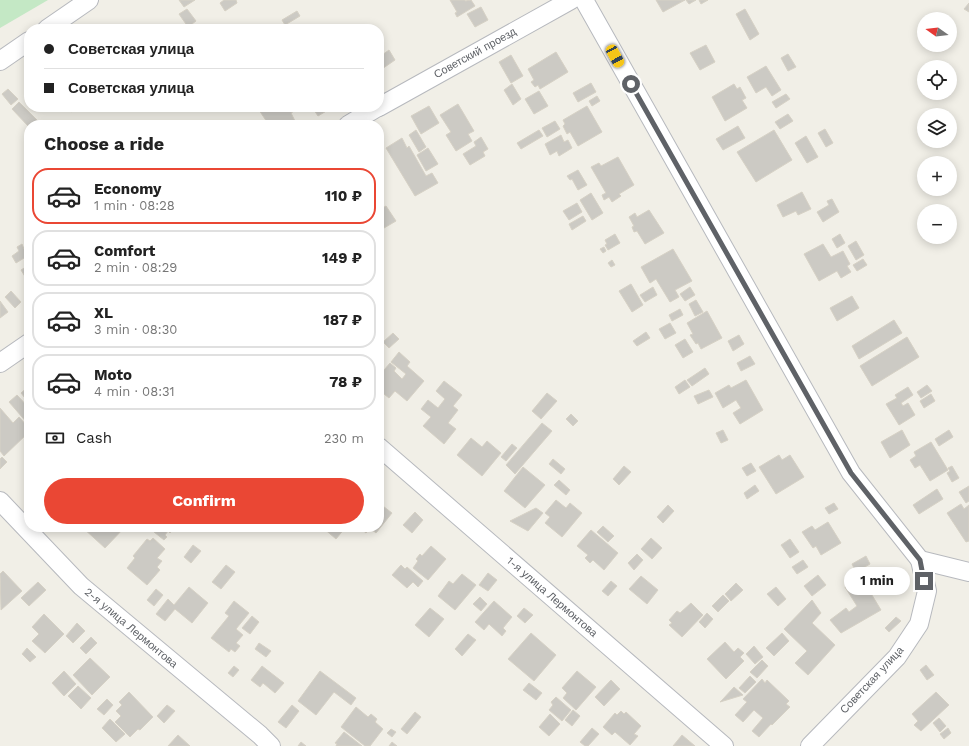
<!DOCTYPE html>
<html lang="en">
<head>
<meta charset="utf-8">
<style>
  :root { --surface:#fff; --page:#f2f2f2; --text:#222; --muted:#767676; --line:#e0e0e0; --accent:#ea4734 }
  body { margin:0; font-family:"Work Sans",sans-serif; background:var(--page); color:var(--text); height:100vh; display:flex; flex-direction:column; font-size:15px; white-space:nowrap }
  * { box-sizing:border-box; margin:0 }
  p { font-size:13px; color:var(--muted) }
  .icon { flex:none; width:22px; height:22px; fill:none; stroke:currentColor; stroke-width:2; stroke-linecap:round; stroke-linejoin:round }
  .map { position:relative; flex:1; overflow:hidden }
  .sheet { position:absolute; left:24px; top:120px; width:360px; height:412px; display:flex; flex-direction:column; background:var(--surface); border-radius:16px; box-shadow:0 2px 10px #0003 }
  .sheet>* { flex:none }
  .banner { position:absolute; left:24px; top:24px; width:360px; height:88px; border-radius:16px; box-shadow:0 2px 10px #0003; display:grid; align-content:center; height:88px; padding:0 20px; background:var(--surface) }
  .needle { width:26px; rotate:284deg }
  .buttons { position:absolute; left:917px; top:12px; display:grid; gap:8px }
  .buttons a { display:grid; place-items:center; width:40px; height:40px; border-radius:50%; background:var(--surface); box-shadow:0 2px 10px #0003; font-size:20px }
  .end { position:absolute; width:18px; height:18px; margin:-9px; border:5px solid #5f6267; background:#fff; box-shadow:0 0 0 2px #fff }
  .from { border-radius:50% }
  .bubble { position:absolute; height:28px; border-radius:14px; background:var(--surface); box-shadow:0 2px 10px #0003; font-size:13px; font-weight:700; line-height:28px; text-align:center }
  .car { position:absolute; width:12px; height:24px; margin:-12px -6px; border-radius:5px; box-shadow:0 0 3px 1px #0007; background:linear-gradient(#f5c518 24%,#345 0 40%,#f5c518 0 76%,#345 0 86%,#f5c518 0) }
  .banner b { display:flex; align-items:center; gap:14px; height:38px; font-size:15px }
  .banner b+b { border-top:1px solid var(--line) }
  .banner i { width:10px; height:10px; background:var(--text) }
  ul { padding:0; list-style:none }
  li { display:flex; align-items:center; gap:12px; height:56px; margin:0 8px 6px; padding:0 12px; border:2px solid var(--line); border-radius:16px }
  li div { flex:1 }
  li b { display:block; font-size:15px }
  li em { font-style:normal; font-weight:700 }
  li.on { border-color:var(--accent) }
  li>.icon { width:36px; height:36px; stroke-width:1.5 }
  h2 { padding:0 20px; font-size:18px; line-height:48px }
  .pay { display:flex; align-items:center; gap:10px; height:44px; padding:0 20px; font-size:15px }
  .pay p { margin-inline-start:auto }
  .cta { display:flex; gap:8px; margin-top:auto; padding:8px 20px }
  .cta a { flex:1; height:46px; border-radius:24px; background:var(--accent); color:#fff; font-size:16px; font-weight:700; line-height:46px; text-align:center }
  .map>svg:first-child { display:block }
  .green { fill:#c4e8c5 }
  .building { fill:#cccac4; stroke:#d6d1c5 }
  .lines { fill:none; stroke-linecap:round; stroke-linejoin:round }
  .minor-casing { stroke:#b7b9be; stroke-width:20 }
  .minor { stroke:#fff; stroke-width:18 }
  .route { stroke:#5f6267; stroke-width:5 }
  .labels { text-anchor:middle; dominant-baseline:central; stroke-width:4; stroke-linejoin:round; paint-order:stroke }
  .street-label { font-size:11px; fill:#5f6267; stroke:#fff }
</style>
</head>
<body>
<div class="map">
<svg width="969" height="746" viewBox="0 0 969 746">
  <rect width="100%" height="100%" fill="#f1efe7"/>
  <!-- green -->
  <polygon class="green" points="0,0 48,0 0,28"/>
  <!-- building -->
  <g class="building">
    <polygon points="179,0 195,0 184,7"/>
    <polygon points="224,0 236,0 237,3 225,11 220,3"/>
    <polygon points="450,0 465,0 465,1 471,0 475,6 457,17 455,13 457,12"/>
    <polygon points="656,0 685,0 663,12"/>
    <polygon points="686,0 696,0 689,4"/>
    <polygon points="699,0 708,0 701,4"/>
    <polygon points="969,3 969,12 964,9"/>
    <polygon points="481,7 488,20 475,27 467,14"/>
    <polygon points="187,9 196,21 188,27 179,14"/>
    <polygon points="745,9 759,34 750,40 736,14"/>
    <polygon points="297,11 300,16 285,25 282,20"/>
    <polygon points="706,45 715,62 700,70 690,53"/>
    <polygon points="379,50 382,55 389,50 395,60 379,71"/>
    <polygon points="556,52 568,72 540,89 538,85 535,87 531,82 534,80 528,69"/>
    <polygon points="788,54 796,67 788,71 781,58"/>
    <polygon points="511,55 523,76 511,83 499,62"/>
    <polygon points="766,66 781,90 772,96 766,87 756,93 747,77"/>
    <polygon points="591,83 596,92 578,102 573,93"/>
    <polygon points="512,84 521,99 513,105 504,90"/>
    <polygon points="734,84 737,89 740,87 746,98 742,100 747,108 725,121 712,97"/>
    <polygon points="8,89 18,99 11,105 2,94"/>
    <polygon points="539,91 548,106 534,114 525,99"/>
    <polygon points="786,94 790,99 776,108 772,102"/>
    <polygon points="597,96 600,101 592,106 589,101"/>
    <polygon points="19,102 39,122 36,125 29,125 29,127 12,109"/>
    <polygon points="458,104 474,131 468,134 472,141 456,151 446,135 451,132 440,115"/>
    <polygon points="429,106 439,123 421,134 411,116"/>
    <polygon points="587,106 602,132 578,146 570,132 567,134 563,126 565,124 563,120"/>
    <polygon points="67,107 77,107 71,112"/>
    <polygon points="257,107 275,107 276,108 278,107 291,107 294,111 291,113 295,121 289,125 262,125 267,122"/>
    <polygon points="312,107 328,107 328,110 318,116"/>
    <polygon points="788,114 793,121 780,129 775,122"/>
    <polygon points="213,121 216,125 207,125"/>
    <polygon points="555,121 560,129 547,137 542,128"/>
    <polygon points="738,126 745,138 723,150 716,139"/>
    <polygon points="825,129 833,143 826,147 818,133"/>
    <polygon points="416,130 426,147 419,152 409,135"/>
    <polygon points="539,130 543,136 521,149 517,143"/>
    <polygon points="774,130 792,160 756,182 737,152"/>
    <polygon points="561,135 564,142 568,140 572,148 559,156 557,151 550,155 545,144"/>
    <polygon points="806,136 818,157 807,163 795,143"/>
    <polygon points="481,137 488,149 483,152 485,156 470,165 463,154 476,146 474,142"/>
    <polygon points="402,138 407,148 409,146 426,176 432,173 438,183 415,196 386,148"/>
    <polygon points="428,148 438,164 426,171 417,155"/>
    <polygon points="618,157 634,185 619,194 621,196 612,202 609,197 604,200 602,195 606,193 591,167 599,163 601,166"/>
    <polygon points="578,170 587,185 578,190 572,179 570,180 567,176"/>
    <polygon points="802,192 811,209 798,215 796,211 783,217 777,205"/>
    <polygon points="591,193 603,213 592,220 580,200"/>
    <polygon points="832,199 839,212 823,222 817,212 829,205 827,201"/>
    <polygon points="577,203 582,212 569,220 563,211"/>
    <polygon points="386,206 396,221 384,228 379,220 379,210"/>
    <polygon points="649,210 664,233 645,244 637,231 634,232 632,227 634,226 629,217 635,213 637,217"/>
    <polygon points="583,216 586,221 572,230 569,224"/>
    <polygon points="615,234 620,243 608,250 605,245 607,244 605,240"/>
    <polygon points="840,234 845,243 837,248 832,239"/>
    <polygon points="856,241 864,255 856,260 848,246"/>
    <polygon points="22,244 24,249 28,247 29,249 29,255 16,263 12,256 19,251 17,247"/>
    <polygon points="823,244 831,257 843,251 850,264 847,266 851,272 841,278 837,271 819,281 804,254"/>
    <polygon points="604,247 606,251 603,253 600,249"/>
    <polygon points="673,249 692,281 675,290 679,297 670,302 656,279 650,283 641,267"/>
    <polygon points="863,259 867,265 857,271 853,265"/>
    <polygon points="612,260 615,265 611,267 608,263"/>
    <polygon points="29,265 29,283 21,270"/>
    <polygon points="631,284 643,305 632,312 619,291"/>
    <polygon points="653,287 657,295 645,302 640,295"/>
    <polygon points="690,287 695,295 685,301 680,294"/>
    <polygon points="11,291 21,302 15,308 5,297"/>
    <polygon points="852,296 859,308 837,321 830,308"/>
    <polygon points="696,300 703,312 695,316 689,304"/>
    <polygon points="0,301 8,312 0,318"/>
    <polygon points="680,309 683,315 672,321 669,315"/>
    <polygon points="707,311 722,338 701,349 698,343 696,344 690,335 693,334 687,323"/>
    <polygon points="894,320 902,333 859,359 852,346"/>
    <polygon points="670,323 676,333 665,339 659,329"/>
    <polygon points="646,332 650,338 637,346 633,341"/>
    <polygon points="393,333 399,339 389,348 383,342"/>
    <polygon points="739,335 744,344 733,351 728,341"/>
    <polygon points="907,337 919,357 872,386 860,366"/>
    <polygon points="685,339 693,352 683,358 675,345"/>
    <polygon points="399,352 410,362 407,366 424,381 407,401 395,391 389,398 379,390 379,376 390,363 396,368 394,371 402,379 406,374 391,362"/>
    <polygon points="750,356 755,364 741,371 737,363"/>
    <polygon points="705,368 709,374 692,386 687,380"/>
    <polygon points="685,380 690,387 679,394 675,387"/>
    <polygon points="746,380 763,410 740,424 733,413 741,408 736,400 723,408 715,393 729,385 731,388"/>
    <polygon points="444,381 462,395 453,406 458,410 448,423 456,429 444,444 423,426 431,417 421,409 428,400 438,408 445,399 436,391"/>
    <polygon points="927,385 932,391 921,398 917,392"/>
    <polygon points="29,386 29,403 21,393"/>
    <polygon points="908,387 913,395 901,403 903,406 908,403 915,415 899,425 886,404 897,398 895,395"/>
    <polygon points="709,390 713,397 698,404 694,396"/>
    <polygon points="547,393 557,401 541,419 532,411"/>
    <polygon points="931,394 935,401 924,408 920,401"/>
    <polygon points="17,395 29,408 29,425 9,402"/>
    <polygon points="0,408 13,423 19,417 29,428 29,432 4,456 0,451"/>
    <polygon points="571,414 578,421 573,426 566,419"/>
    <polygon points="542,423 552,431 515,474 506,465"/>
    <polygon points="723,430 728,440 721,443 716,433"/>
    <polygon points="902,430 910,445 890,458 881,442"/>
    <polygon points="949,430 953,437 939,446 935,439"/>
    <polygon points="471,438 482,447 487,441 501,453 482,476 457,455"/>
    <polygon points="931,442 948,470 930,481 920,465 915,468 910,460 916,456 914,452"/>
    <polygon points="512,444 517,448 506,461 501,457"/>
    <polygon points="779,455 782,460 790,455 804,477 776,494 759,467"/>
    <polygon points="2,457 7,462 0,469 0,459"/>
    <polygon points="553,459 565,469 561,474 549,464"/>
    <polygon points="751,463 756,471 747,476 742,468"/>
    <polygon points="624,466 631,472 619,485 613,479"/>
    <polygon points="952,466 959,478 952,482 947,473 950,471 948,468"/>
    <polygon points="523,467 545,485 525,508 504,491"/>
    <polygon points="559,480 570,490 566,495 554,485"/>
    <polygon points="755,485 759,491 747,499 744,493"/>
    <polygon points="969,486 969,501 966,503 959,492"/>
    <polygon points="937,489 943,499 919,514 913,505"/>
    <polygon points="556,500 566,508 570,503 582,513 562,537 545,523 550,517 545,513"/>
    <polygon points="379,503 392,513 376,533 370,528 366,533 359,527 379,527"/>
    <polygon points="834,503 838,509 829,514 825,508"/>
    <polygon points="961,504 964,509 969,505 969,541 966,542 947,513"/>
    <polygon points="668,505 674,511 663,523 657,517"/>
    <polygon points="536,508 543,513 528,531 510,521"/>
    <polygon points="415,512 423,520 412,533 403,525"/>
    <polygon points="828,522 841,543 821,555 816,546 813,548 802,532 812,526 815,530"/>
    <polygon points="603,526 614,536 608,542 597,532"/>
    <polygon points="82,527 129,527 126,530 124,528 105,548"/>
    <polygon points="158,527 171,527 170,528 172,530 170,533 168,531 165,535 167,537 164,540 154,532"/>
    <polygon points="322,527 343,527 345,528 336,539"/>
    <polygon points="591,530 618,553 604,570 593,560 590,563 585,558 588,555 577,546"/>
    <polygon points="153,538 165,549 157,558 162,561 157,567 160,570 147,585 127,568 135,558 133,556 147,539 150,541"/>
    <polygon points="651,538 662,548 652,559 641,549"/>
    <polygon points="790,539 799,552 790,558 781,545"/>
    <polygon points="193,545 201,551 191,563 184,557"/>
    <polygon points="431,546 446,559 428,580 413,568 418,561 416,559 420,554 422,556"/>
    <polygon points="637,554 643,560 634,570 628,563"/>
    <polygon points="866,556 870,564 856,572 852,564"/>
    <polygon points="803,560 808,567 797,574 792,567"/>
    <polygon points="226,565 235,572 221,589 212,582"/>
    <polygon points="401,565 405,569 407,567 423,581 418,587 413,582 407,588 392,575"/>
    <polygon points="3,571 22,591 1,610 0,574"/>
    <polygon points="488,573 497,580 488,591 479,585"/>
    <polygon points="462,574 476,585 455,610 438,596 449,581 453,584"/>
    <polygon points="818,575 826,585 812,596 804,586"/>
    <polygon points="641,576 658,590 647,604 629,589"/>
    <polygon points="861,577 881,610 841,633 830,620 846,608 849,612 857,606 845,587"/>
    <polygon points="611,581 617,586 608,596 602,591"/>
    <polygon points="38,582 46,590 29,606 21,598"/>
    <polygon points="736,583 743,590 731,601 725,594"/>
    <polygon points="189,587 208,603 192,623 175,609 165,621 156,614 168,599 174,605"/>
    <polygon points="776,587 786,599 778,606 767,594"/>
    <polygon points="156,589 163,595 154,606 147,600"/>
    <polygon points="723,595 729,601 718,612 712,606"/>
    <polygon points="480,597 487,604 481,611 473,604"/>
    <polygon points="812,600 821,613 812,623 835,645 808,675 795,663 807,651 784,629"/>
    <polygon points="234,601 249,613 236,629 243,635 236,643 240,646 235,652 231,649 229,652 211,638 229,616 225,613"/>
    <polygon points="494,601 512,617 503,628 506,631 502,636 489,624 484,630 475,622"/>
    <polygon points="691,603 703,615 682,637 669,625 672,623 669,620 677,611 680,613"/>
    <polygon points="430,608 444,619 429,637 415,625"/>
    <polygon points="524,608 533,615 525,623 517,616"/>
    <polygon points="707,613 713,619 705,628 699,622"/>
    <polygon points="44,614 64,634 45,653 32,641 39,634 32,627"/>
    <polygon points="252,616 259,622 250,634 242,628"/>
    <polygon points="896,617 901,621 889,632 885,628"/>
    <polygon points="77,623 85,631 73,643 66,636"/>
    <polygon points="531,633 556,655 534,681 508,659"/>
    <polygon points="782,633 789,641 774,656 766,648"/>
    <polygon points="468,634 476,640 462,656 455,649"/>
    <polygon points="91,637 97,643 86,654 80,648"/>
    <polygon points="725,642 734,652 738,648 744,653 740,657 744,661 726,679 707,659"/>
    <polygon points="259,643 271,651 266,657 255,649"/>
    <polygon points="754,646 763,657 755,664 746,654"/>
    <polygon points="27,648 36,657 30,662 22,654"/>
    <polygon points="90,658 110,677 92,695 73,675"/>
    <polygon points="762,660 768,666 757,678 750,672"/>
    <polygon points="926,665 934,675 927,680 920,670"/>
    <polygon points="234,666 239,670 233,677 228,673"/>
    <polygon points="262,666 284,683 275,693 263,683 260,687 251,680"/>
    <polygon points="64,671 76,684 64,696 52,683"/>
    <polygon points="320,671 356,698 351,705 334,692 316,715 298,701"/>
    <polygon points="577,671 596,687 576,710 563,698 567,693 562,688"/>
    <polygon points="750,676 756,682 745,693 739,688"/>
    <polygon points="762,679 765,683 767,680 789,701 786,704 790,707 772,725 771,724 759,737 752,731 763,718 754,710 743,722 735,715 747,702 743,699"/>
    <polygon points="611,680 620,689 604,706 595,697"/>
    <polygon points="529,683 542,693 536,700 523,690"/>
    <polygon points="78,686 91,698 81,709 68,696"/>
    <polygon points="734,687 743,695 720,702 723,699"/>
    <polygon points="129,692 153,717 140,730 138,729 130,737 115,722 121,716 116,711 122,705 119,702"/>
    <polygon points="936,692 949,705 921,731 914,725 918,721 912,714"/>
    <polygon points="556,697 571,710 562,721 549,710 553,705 551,702"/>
    <polygon points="107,699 113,705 104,715 97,709"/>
    <polygon points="167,705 175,711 164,723 157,716"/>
    <polygon points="292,705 299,711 286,728 278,722"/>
    <polygon points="356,707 368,717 371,714 377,719 375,722 383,729 370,746 365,746 341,727"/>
    <polygon points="573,710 580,716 572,726 565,720"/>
    <polygon points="621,711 624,714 626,712 641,726 634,734 638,736 630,745 615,732 612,735 603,727 615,713 617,715"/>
    <polygon points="415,712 421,717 407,734 401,729"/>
    <polygon points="550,714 560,724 549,736 539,727"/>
    <polygon points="939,718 946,726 940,732 933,723"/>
    <polygon points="110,719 125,734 116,742 102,728"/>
    <polygon points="592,728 599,734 588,746 585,746 580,742"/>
    <polygon points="948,728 951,733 944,739 940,734"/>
    <polygon points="391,729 396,732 392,737 387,733"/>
    <polygon points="344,732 362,746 336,746 337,744 335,743"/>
    <polygon points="178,735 190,746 168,746"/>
    <polygon points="682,735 695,746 673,746"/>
    <polygon points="301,742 306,746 298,746"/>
    <polygon points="392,742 397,746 389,746"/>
  </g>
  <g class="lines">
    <defs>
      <g id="minor">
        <polyline points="584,0 851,473 920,560 969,572"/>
        <polyline points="47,29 89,0"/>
        <polyline points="0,61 29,41"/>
        <polyline points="379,107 571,0"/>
        <polyline points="348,125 378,107"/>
        <polyline points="0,363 29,343"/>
        <polyline points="379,447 724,746"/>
        <polyline points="0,501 81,586 260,735 271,746"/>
        <polyline points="810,746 897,657 919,624 927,591 920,560"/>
      </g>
    </defs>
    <!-- minor casing -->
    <use href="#minor" class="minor-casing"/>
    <!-- minor -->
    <use href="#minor" class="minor"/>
  </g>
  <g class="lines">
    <!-- route -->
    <polyline class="route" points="631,84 851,473 920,560 924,581"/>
  </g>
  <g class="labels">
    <!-- street labels -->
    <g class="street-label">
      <text transform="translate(475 53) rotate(-29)">Советский проезд</text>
      <text transform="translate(552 597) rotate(41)">1-я улица Лермонтова</text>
      <text transform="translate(131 628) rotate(40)">2-я улица Лермонтова</text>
      <text transform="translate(872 680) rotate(-47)">Советская улица</text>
    </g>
  </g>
</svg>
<div class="buttons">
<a><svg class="needle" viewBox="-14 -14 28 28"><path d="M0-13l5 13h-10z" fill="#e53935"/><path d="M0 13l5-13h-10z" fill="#767676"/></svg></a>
<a><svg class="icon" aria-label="locate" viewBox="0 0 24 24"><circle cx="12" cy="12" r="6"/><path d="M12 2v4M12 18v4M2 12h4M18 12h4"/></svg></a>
<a><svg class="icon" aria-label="layers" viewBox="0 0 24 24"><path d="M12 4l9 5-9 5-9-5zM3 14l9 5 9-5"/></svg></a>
<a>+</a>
<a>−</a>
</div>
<i class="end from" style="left:631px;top:84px"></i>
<i class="end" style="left:924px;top:581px"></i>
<div class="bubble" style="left:844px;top:567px;width:66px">1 min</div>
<i class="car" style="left:615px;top:56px;rotate:151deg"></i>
<div class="banner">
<b><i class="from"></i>Советская улица</b>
<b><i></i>Советская улица</b>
</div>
<section class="sheet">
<h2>Choose a ride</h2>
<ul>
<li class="on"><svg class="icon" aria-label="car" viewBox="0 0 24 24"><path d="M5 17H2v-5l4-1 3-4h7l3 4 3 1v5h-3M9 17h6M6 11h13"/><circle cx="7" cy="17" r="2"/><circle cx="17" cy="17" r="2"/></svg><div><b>Economy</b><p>1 min · 08:28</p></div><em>110 ₽</em></li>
<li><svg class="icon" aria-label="car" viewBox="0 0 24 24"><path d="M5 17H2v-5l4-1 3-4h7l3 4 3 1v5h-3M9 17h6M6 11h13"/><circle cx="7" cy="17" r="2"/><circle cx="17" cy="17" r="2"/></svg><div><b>Comfort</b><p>2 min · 08:29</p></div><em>149 ₽</em></li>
<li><svg class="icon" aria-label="car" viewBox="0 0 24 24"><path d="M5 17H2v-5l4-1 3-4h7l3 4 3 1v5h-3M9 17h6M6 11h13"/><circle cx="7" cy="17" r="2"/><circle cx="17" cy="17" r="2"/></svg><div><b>XL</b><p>3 min · 08:30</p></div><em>187 ₽</em></li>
<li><svg class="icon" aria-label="car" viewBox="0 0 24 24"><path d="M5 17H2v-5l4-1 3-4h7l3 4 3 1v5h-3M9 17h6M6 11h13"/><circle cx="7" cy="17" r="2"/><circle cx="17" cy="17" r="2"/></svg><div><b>Moto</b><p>4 min · 08:31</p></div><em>78 ₽</em></li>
</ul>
<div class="pay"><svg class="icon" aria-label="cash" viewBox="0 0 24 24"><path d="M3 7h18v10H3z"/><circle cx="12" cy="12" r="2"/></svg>Cash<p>230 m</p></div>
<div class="cta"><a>Confirm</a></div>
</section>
</div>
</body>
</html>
